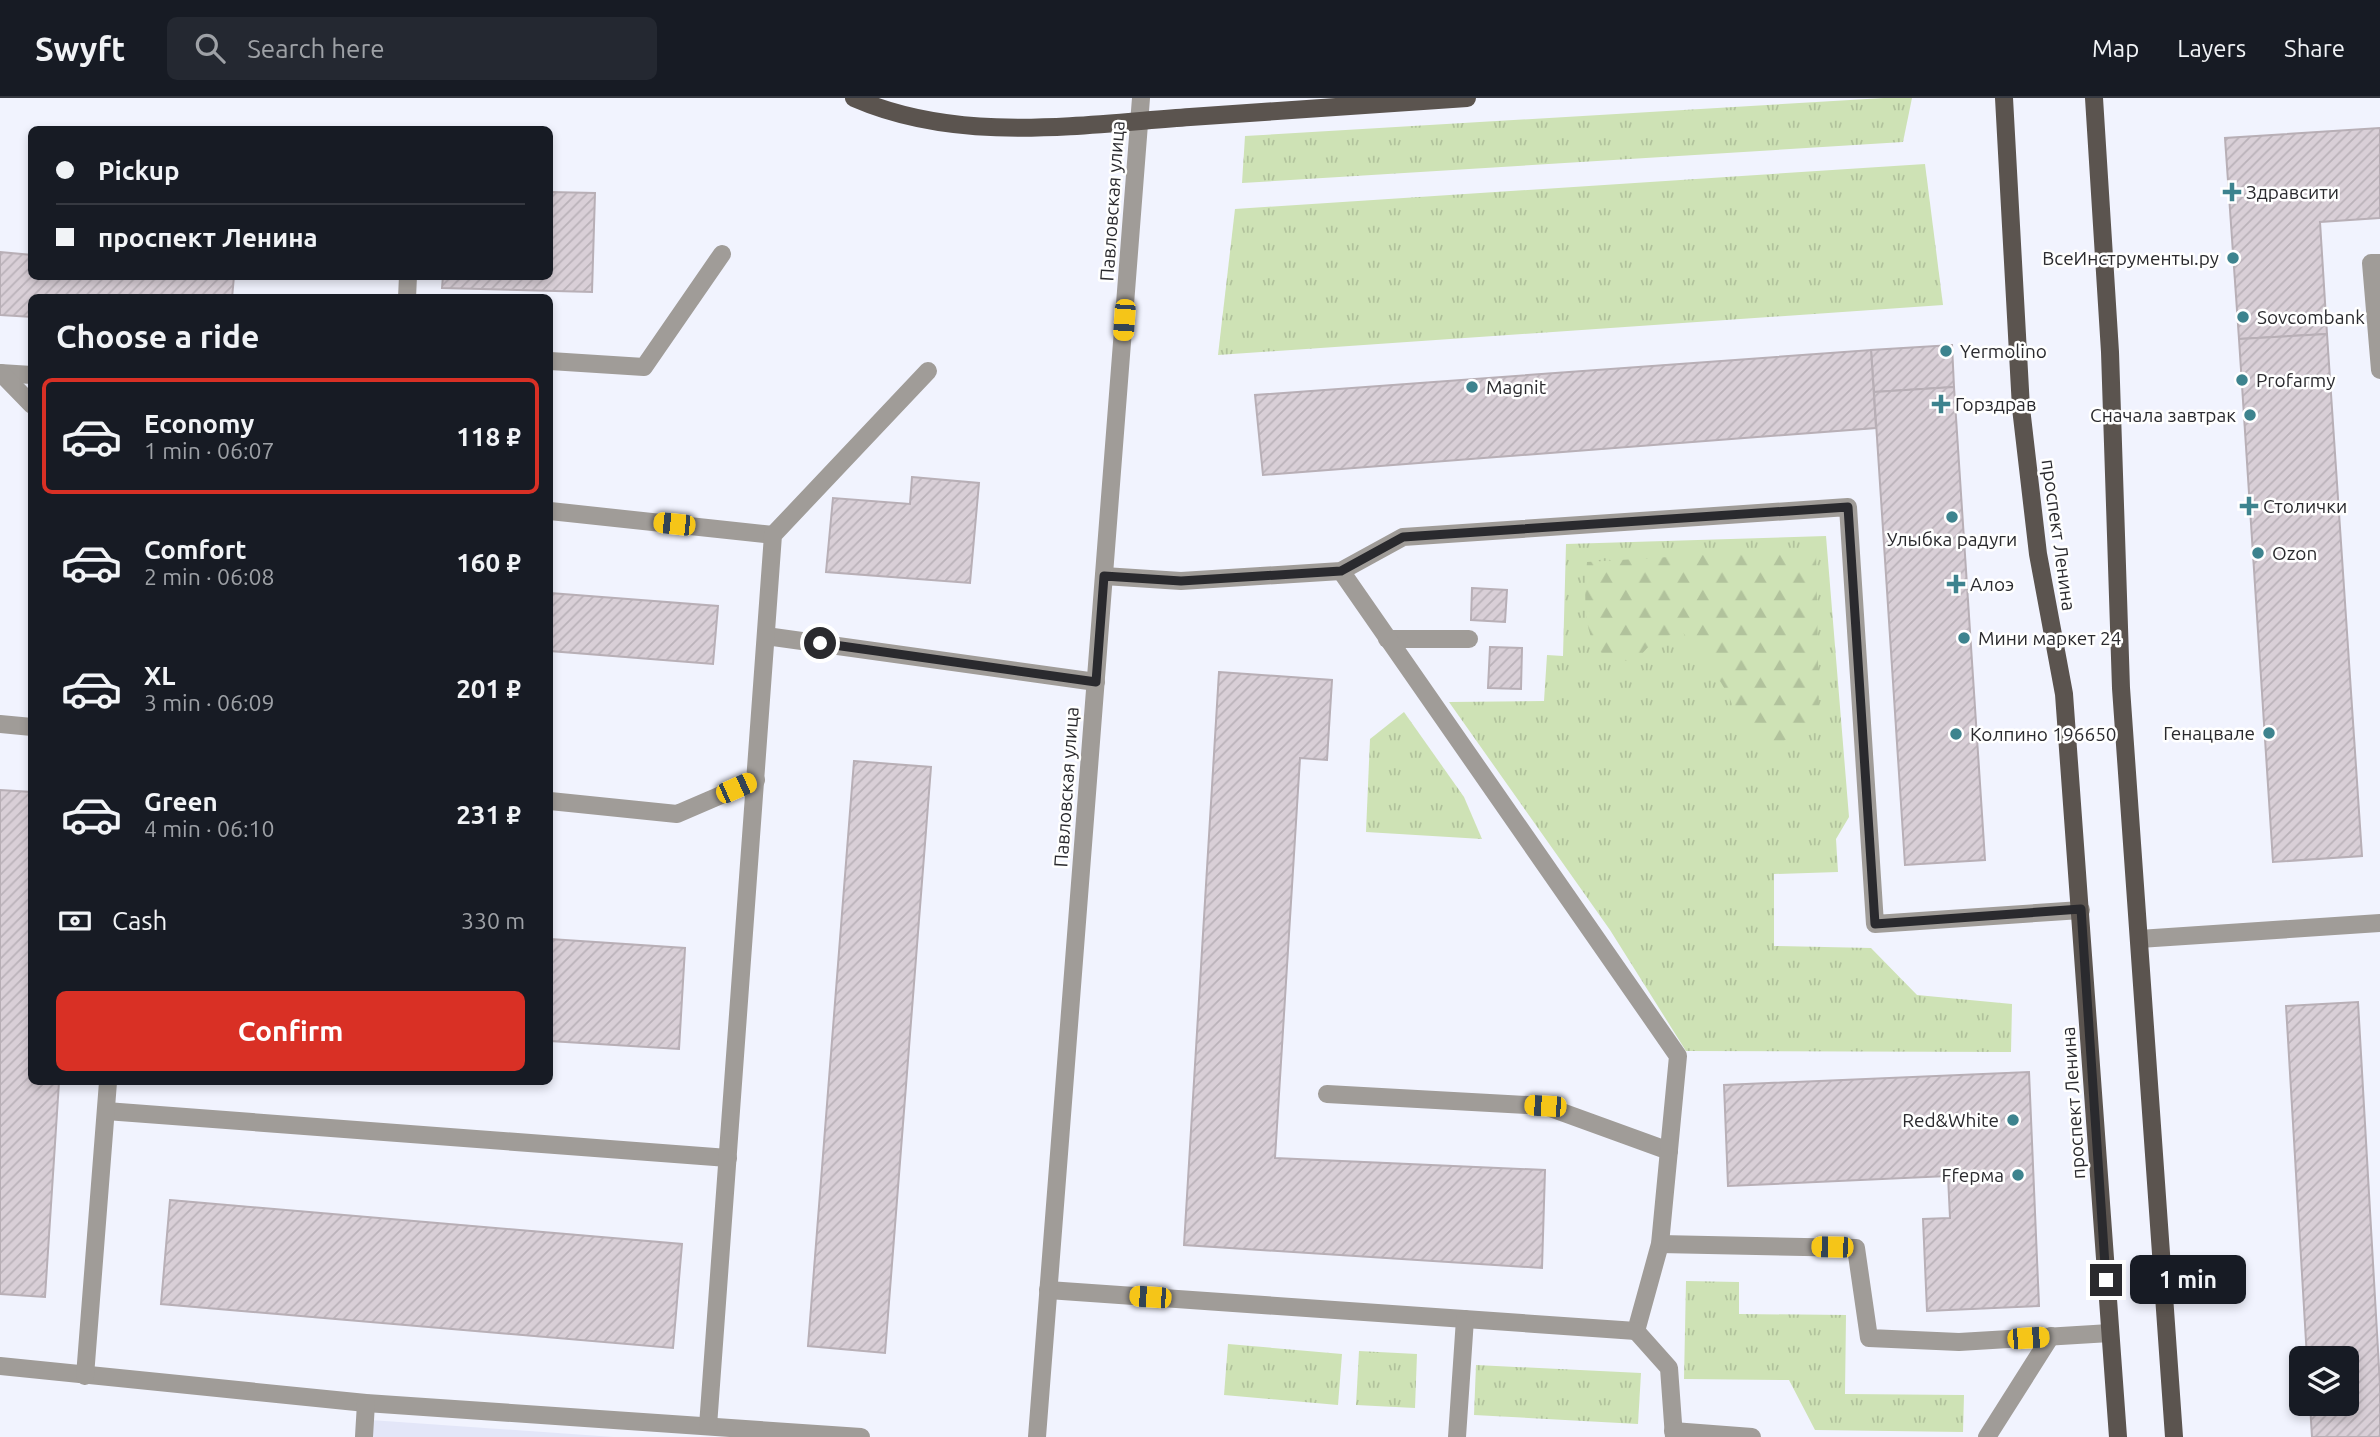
<!DOCTYPE html>
<html lang="en">
<head>
<meta charset="utf-8">
<style>
  :root { --surface:#171b24; --page:#242831; --text:#f1f3f6; --muted:#9ea1a6; --line:#363941; --accent:#d93025 }
  body { margin:0; font-family:Ubuntu,sans-serif; background:var(--page); color:var(--text); height:100vh; display:flex; flex-direction:column; font-size:26px; white-space:nowrap }
  * { box-sizing:border-box; margin:0 }
  p { font-size:23px; color:var(--muted) }
  .icon { flex:none; width:38px; height:38px; fill:none; stroke:currentColor; stroke-width:2; stroke-linecap:round; stroke-linejoin:round }
  .map { position:relative; flex:1; overflow:hidden }
  .details { position:absolute; left:28px; top:196px; width:525px; height:791px; display:flex; flex-direction:column; background:var(--surface); border-radius:10px; box-shadow:0 4px 10px #0003 }
  .details>* { flex:none }
  .hud { position:absolute; left:28px; top:28px; width:525px; height:154px; border-radius:10px; box-shadow:0 4px 10px #0003; display:grid; align-content:center; height:154px; padding:0 28px; background:var(--surface) }
  .buttons { position:absolute; left:2289px; top:1248px; display:grid; gap:14px }
  .buttons a { display:grid; place-items:center; width:70px; height:70px; border-radius:10px; background:var(--surface); box-shadow:0 4px 10px #0003; font-size:35px }
  .end { position:absolute; width:32px; height:32px; margin:-16px; border:9px solid #2a2a2e; background:#fff; box-shadow:0 0 0 4px #fff }
  .from { border-radius:50% }
  .bubble { position:absolute; height:49px; border-radius:10px; background:var(--surface); box-shadow:0 4px 10px #0003; font-size:23px; font-weight:600; line-height:49px; text-align:center }
  .car { position:absolute; width:21px; height:42px; margin:-21px -10px; border-radius:9px; box-shadow:0 0 5px 2px #0007; background:linear-gradient(#f5c518 24%,#345 0 40%,#f5c518 0 76%,#345 0 86%,#f5c518 0) }
  .hud b { display:flex; align-items:center; gap:24px; height:66px; font-size:26px }
  .hud b+b { border-top:2px solid var(--line) }
  .hud i { width:18px; height:18px; background:var(--text) }
  ul { padding:0; list-style:none }
  li { display:flex; align-items:center; gap:21px; height:116px; margin:0 14px 10px; padding:0 14px; border:4px solid transparent; border-radius:10px }
  li div { flex:1 }
  li b { display:block; font-size:26px }
  li em { font-style:normal; font-weight:600 }
  li.selected { border-color:var(--accent) }
  li>.icon { width:63px; height:63px; stroke-width:1.5 }
  h2 { padding:0 28px; font-size:32px; line-height:84px }
  .pay { display:flex; align-items:center; gap:18px; height:77px; padding:0 28px; font-size:26px }
  .pay p { margin-inline-start:auto }
  .cta { display:flex; gap:14px; margin-top:auto; padding:14px 28px }
  .cta a { flex:1; height:80px; border-radius:10px; background:var(--accent); color:#fff; font-size:28px; font-weight:600; line-height:80px; text-align:center }
  header { display:flex; align-items:center; gap:42px; box-sizing:border-box; height:98px; padding:0 35px; background:var(--surface); border-bottom:2px solid var(--line) }
  header strong { font-size:33px }
  nav { display:flex; gap:38px; margin-inline-start:auto; font-size:24px }
  .search { width:490px; height:63px; background:var(--page); display:flex; align-items:center; gap:18px; box-sizing:border-box; padding:0 24px; border-radius:10px; color:var(--muted); font-size:26px }
  .map>svg:first-child { display:block }
  .built { fill:#e3e6f8 }
  .grass { fill:url(#grass-tufts) }
  .forest { fill:url(#forest-firs) }
  .building { fill:url(#building-hatch); stroke:#b8afb6; stroke-width:2 }
  .lines { fill:none; stroke-linecap:round; stroke-linejoin:round }
  .minor { stroke:#a09c98; stroke-width:18 }
  .major { stroke:#5b544f; stroke-width:18 }
  .route { stroke:#2a2a2e; stroke-width:9 }
  .poi-dot { fill:#3d838e; stroke:#fff; stroke-width:2.5 }
  .labels { text-anchor:middle; dominant-baseline:central; stroke-width:5; stroke-linejoin:round; paint-order:stroke }
  .poi-label { font-size:19px; fill:#2a2a2e; stroke:#fff; text-anchor:start }
  .street-label { font-size:19px; fill:#2a2a2e; stroke:#fff }
</style>
</head>
<body>
<header>
<strong>Swyft</strong>
<div class="search"><svg class="icon" aria-label="search" viewBox="0 0 24 24"><circle cx="10" cy="10" r="6"/><path d="M15 15l6 6"/></svg>Search here</div>
<nav><a>Map</a><a>Layers</a><a>Share</a></nav>
</header>
<div class="map">
<svg width="2380" height="1339" viewBox="0 0 2380 1339">
  <defs>
    <pattern id="grass-tufts" width="24" height="20" patternUnits="userSpaceOnUse" patternTransform="scale(1.75)"><rect width="24" height="20" fill="#cee2b5"/><path d="M3 7l-1-3M5 7V3M7 7l1-3M15 17l-1-3M17 17v-4M19 17l1-3" fill="none" stroke="#b1c29c"/></pattern>
    <pattern id="forest-firs" width="22" height="20" patternUnits="userSpaceOnUse" patternTransform="scale(1.75)"><rect width="22" height="20" fill="#cee2b5"/><path d="M5 1l3.5 6h-7zM16 11l3.5 6h-7z" fill="#b1c29c"/></pattern>
    <pattern id="building-hatch" width="6" height="6" patternUnits="userSpaceOnUse" patternTransform="scale(1.75)"><rect width="6" height="6" fill="#d9cfd7"/><path d="M-1 1l2-2M0 6l6-6M5 7l2-2" fill="none" stroke="#bab2b9"/></pattern>
  </defs>
  <rect width="100%" height="100%" fill="#f1f3fe"/>
  <!-- built -->
  <polygon class="built" points="356,1321 614,1339 355,1339"/>
  <!-- grass -->
  <g class="grass">
    <polygon points="1884,0 1912,0 1903,44 1242,85 1245,38"/>
    <polygon points="1925,66 1943,207 1218,257 1235,111"/>
    <polygon points="1826,438 1849,719 1836,741 1838,774 1774,776 1774,848 1871,850 1917,897 2012,906 2011,954 1686,953 1610,832 1449,604 1544,603 1547,557 1563,558 1566,446"/>
    <polygon points="1404,614 1464,699 1482,741 1366,734 1370,641"/>
    <polygon points="1686,1183 1739,1184 1739,1216 1846,1217 1845,1296 1964,1297 1963,1334 1815,1332 1789,1282 1684,1281"/>
    <polygon points="1228,1246 1342,1256 1338,1307 1224,1297"/>
    <polygon points="1359,1253 1417,1256 1415,1310 1356,1307"/>
    <polygon points="1476,1267 1641,1275 1638,1326 1474,1317"/>
  </g>
  <!-- forest -->
  <path class="forest" d="M1816,450L1819,616L1780,646L1751,642C1739,627 1735,610 1726,593C1714,572 1699,551 1682,534C1663,538 1649,545 1638,561C1578,575 1584,502 1587,464Z"/>
  <!-- building -->
  <g class="building">
    <polygon points="2380,30 2380,120 2320,124 2327,236 2239,241 2225,40"/>
    <polygon points="550,94 595,95 592,194 442,190 443,178 550,178"/>
    <polygon points="0,154 32,157 32,178 234,178 232,200 32,200 32,219 0,217"/>
    <polygon points="2327,236 2362,758 2273,764 2239,241"/>
    <polygon points="1952,247 1954,289 1874,294 1871,252"/>
    <polygon points="1871,252 1876,330 1263,377 1255,297"/>
    <polygon points="1954,289 1985,762 1905,767 1874,294"/>
    <polygon points="912,379 979,385 970,485 826,474 833,400 910,406"/>
    <polygon points="1472,490 1507,492 1505,524 1471,522"/>
    <polygon points="550,495 718,508 713,566 550,553"/>
    <polygon points="1490,549 1522,550 1521,591 1488,590"/>
    <polygon points="1219,574 1332,582 1327,662 1300,660 1275,1060 1545,1072 1542,1170 1184,1147"/>
    <polygon points="854,663 931,669 885,1255 808,1248"/>
    <polygon points="0,692 32,694 32,984 59,984 45,1199 0,1196"/>
    <polygon points="550,841 685,850 679,951 550,943"/>
    <polygon points="2358,904 2380,1287 2380,1339 2312,1339 2310,1306 2347,1306 2347,1260 2307,1260 2286,908"/>
    <polygon points="2029,974 2039,1208 1927,1213 1923,1121 1950,1120 1948,1078 1728,1088 1724,987"/>
    <polygon points="170,1102 682,1146 673,1250 161,1206"/>
  </g>
  <g class="lines">
    <!-- minor -->
    <g class="minor">
      <polyline points="2380,165 2371,165 2380,272"/>
      <polyline points="407,200 408,178"/>
      <polyline points="550,263 644,269 722,156"/>
      <polyline points="0,275 32,277"/>
      <polyline points="1,275 32,307"/>
      <polyline points="550,413 773,437"/>
      <polyline points="1104,478 1181,483 1341,473 1403,439 1848,409 1875,826 2081,812"/>
      <polyline points="766,538 1096,584"/>
      <polyline points="1387,541 1469,541"/>
      <polyline points="0,626 32,629"/>
      <polyline points="550,703 677,716 756,682"/>
      <polyline points="2139,841 2380,825"/>
      <polyline points="1327,996 1545,1008 1669,1053"/>
      <polyline points="106,1013 728,1060"/>
      <polyline points="1660,1146 1856,1150 1869,1240 1959,1244 2110,1235"/>
      <polyline points="1048,1192 1636,1233 1660,1146 1678,958 1341,473"/>
      <polyline points="1636,1233 1669,1270 1674,1339"/>
      <polyline points="0,1268 366,1305 861,1339"/>
      <polyline points="85,1278 108,984"/>
      <polyline points="708,1328 773,437 928,273"/>
      <polyline points="1673,1333 1752,1339"/>
      <polyline points="364,1339 366,1305"/>
      <polyline points="1037,1339 1141,0"/>
      <polyline points="1457,1339 1465,1221"/>
      <polyline points="1987,1339 2051,1238"/>
    </g>
    <!-- major -->
    <g class="major">
      <path d="M854,0C959,46 1079,27 1190,19C1282,13 1374,6 1467,0"/>
      <polyline points="2004,0 2021,310 2038,456 2064,596 2118,1339"/>
      <polyline points="2094,0 2110,254 2121,590 2174,1339"/>
    </g>
  </g>
  <g class="lines">
    <!-- route -->
    <polyline class="route" points="820,545 1096,584 1104,478 1181,483 1341,473 1403,439 1848,409 1875,826 2081,811 2106,1182"/>
  </g>
  <!-- markers -->
  <g class="poi-dot">
    <path d="M2228.5 83.5h7v7h7v7h-7v7h-7v-7h-7v-7h7z"/>
    <circle cx="2233" cy="160" r="7"/>
    <circle cx="2243" cy="219" r="7"/>
    <circle cx="1946" cy="253" r="7"/>
    <circle cx="2242" cy="282" r="7"/>
    <circle cx="1472" cy="289" r="7"/>
    <path d="M1937.5 295.5h7v7h7v7h-7v7h-7v-7h-7v-7h7z"/>
    <circle cx="2250" cy="317" r="7"/>
    <path d="M2245.5 397.5h7v7h7v7h-7v7h-7v-7h-7v-7h7z"/>
    <circle cx="1952" cy="419" r="7"/>
    <circle cx="2258" cy="455" r="7"/>
    <path d="M1952.5 475.5h7v7h7v7h-7v7h-7v-7h-7v-7h7z"/>
    <circle cx="1964" cy="540" r="7"/>
    <circle cx="2269" cy="635" r="7"/>
    <circle cx="1956" cy="636" r="7"/>
    <circle cx="2013" cy="1022" r="7"/>
    <circle cx="2018" cy="1077" r="7"/>
  </g>
  <g class="labels">
    <!-- poi labels -->
    <g class="poi-label">
      <text x="2246" y="94">Здравсити</text>
      <text x="2219" y="160" text-anchor="end">ВсеИнструменты.ру</text>
      <text x="2257" y="219">Sovcombank</text>
      <text x="1960" y="253">Yermolino</text>
      <text x="2256" y="282">Profarmy</text>
      <text x="1486" y="289">Magnit</text>
      <text x="1955" y="306">Горздрав</text>
      <text x="2236" y="317" text-anchor="end">Сначала завтрак</text>
      <text x="2263" y="408">Столички</text>
      <text x="1952" y="441" text-anchor="middle">Улыбка радуги</text>
      <text x="2272" y="455">Ozon</text>
      <text x="1970" y="486">Алоэ</text>
      <text x="1978" y="540">Мини маркет 24</text>
      <text x="2255" y="635" text-anchor="end">Генацвале</text>
      <text x="1970" y="636">Колпино 196650</text>
      <text x="1999" y="1022" text-anchor="end">Red&amp;White</text>
      <text x="2004" y="1077" text-anchor="end">Ffерма</text>
    </g>
    <!-- street labels -->
    <g class="street-label">
      <text transform="translate(1112 103) rotate(-86)">Павловская улица</text>
      <text transform="translate(2059 437) rotate(82)">проспект Ленина</text>
      <text transform="translate(1066 689) rotate(-86)">Павловская улица</text>
      <text transform="translate(2073 1005) rotate(-94)">проспект Ленина</text>
    </g>
  </g>
</svg>
<div class="buttons">
<a><svg class="icon" aria-label="layers" viewBox="0 0 24 24"><path d="M12 4l9 5-9 5-9-5zM3 14l9 5 9-5"/></svg></a>
</div>
<i class="end from" style="left:820px;top:545px"></i>
<i class="end" style="left:2106px;top:1182px"></i>
<div class="bubble" style="left:2130px;top:1157px;width:116px">1 min</div>
<i class="car" style="left:1124px;top:222px;rotate:184deg"></i>
<i class="car" style="left:674px;top:426px;rotate:276deg"></i>
<i class="car" style="left:736px;top:690px;rotate:66deg"></i>
<i class="car" style="left:1545px;top:1008px;rotate:273deg"></i>
<i class="car" style="left:1832px;top:1149px;rotate:271deg"></i>
<i class="car" style="left:1150px;top:1199px;rotate:274deg"></i>
<i class="car" style="left:2028px;top:1240px;rotate:86deg"></i>
<div class="hud">
<b><i class="from"></i>Pickup</b>
<b><i></i>проспект Ленина</b>
</div>
<section class="details">
<h2>Choose a ride</h2>
<ul>
<li class="selected"><svg class="icon" aria-label="car" viewBox="0 0 24 24"><path d="M5 17H2v-5l4-1 3-4h7l3 4 3 1v5h-3M9 17h6M6 11h13"/><circle cx="7" cy="17" r="2"/><circle cx="17" cy="17" r="2"/></svg><div><b>Economy</b><p>1 min · 06:07</p></div><em>118 ₽</em></li>
<li><svg class="icon" aria-label="car" viewBox="0 0 24 24"><path d="M5 17H2v-5l4-1 3-4h7l3 4 3 1v5h-3M9 17h6M6 11h13"/><circle cx="7" cy="17" r="2"/><circle cx="17" cy="17" r="2"/></svg><div><b>Comfort</b><p>2 min · 06:08</p></div><em>160 ₽</em></li>
<li><svg class="icon" aria-label="car" viewBox="0 0 24 24"><path d="M5 17H2v-5l4-1 3-4h7l3 4 3 1v5h-3M9 17h6M6 11h13"/><circle cx="7" cy="17" r="2"/><circle cx="17" cy="17" r="2"/></svg><div><b>XL</b><p>3 min · 06:09</p></div><em>201 ₽</em></li>
<li><svg class="icon" aria-label="car" viewBox="0 0 24 24"><path d="M5 17H2v-5l4-1 3-4h7l3 4 3 1v5h-3M9 17h6M6 11h13"/><circle cx="7" cy="17" r="2"/><circle cx="17" cy="17" r="2"/></svg><div><b>Green</b><p>4 min · 06:10</p></div><em>231 ₽</em></li>
</ul>
<div class="pay"><svg class="icon" aria-label="cash" viewBox="0 0 24 24"><path d="M3 7h18v10H3z"/><circle cx="12" cy="12" r="2"/></svg>Cash<p>330 m</p></div>
<div class="cta"><a>Confirm</a></div>
</section>
</div>
</body>
</html>
